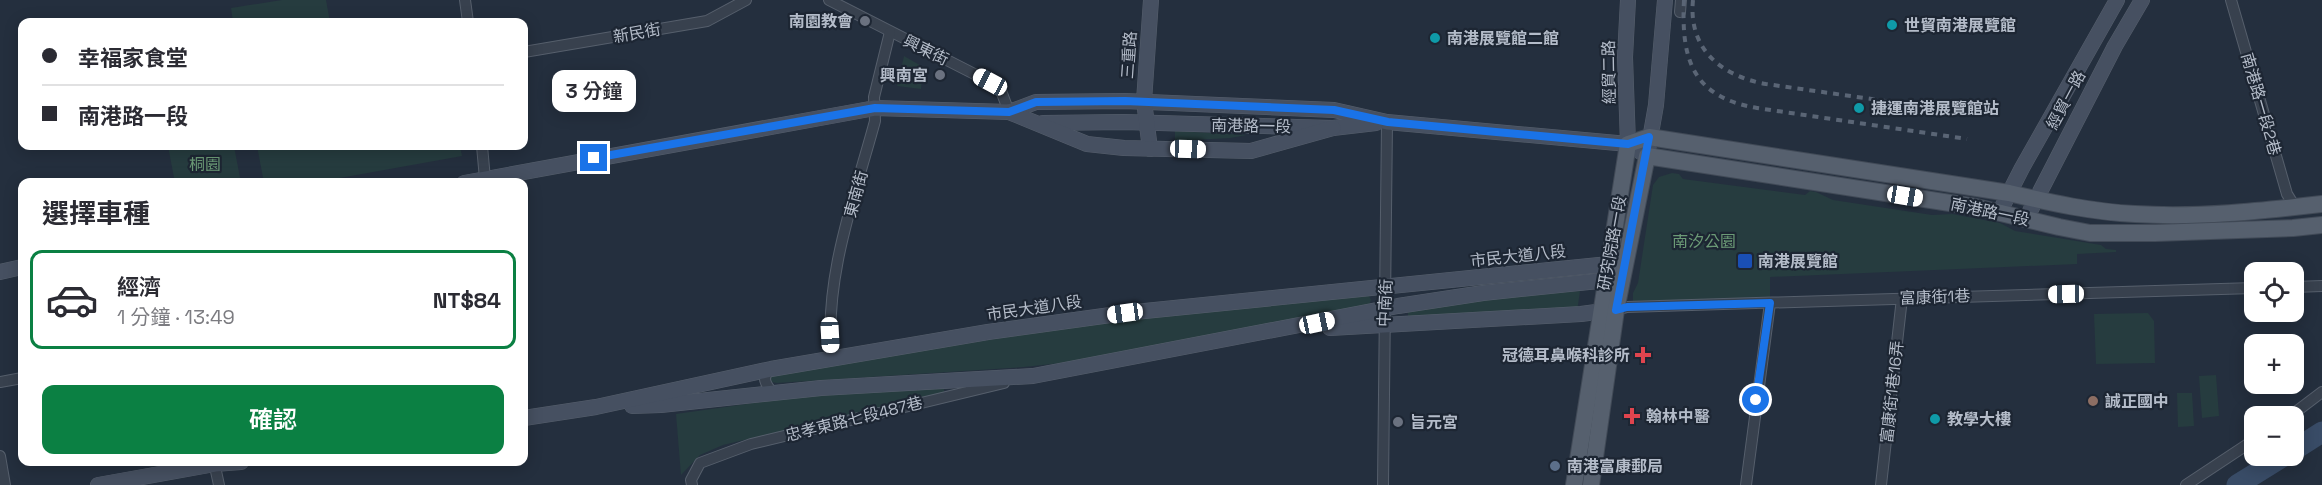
<!DOCTYPE html>
<html lang="zh-TW">
<head>
<meta charset="utf-8">
<style>
  :root { --surface:#fff; --page:#f7f7f7; --text:#2b2b33; --muted:#7c7c81; --line:#e1e1e2; --accent:#0b8043 }
  body { margin:0; font-family:"Space Grotesk","Noto Sans TC",sans-serif; background:var(--page); color:var(--text); height:100vh; display:flex; flex-direction:column; font-size:22px; white-space:nowrap }
  * { box-sizing:border-box; margin:0 }
  p { font-size:20px; color:var(--muted) }
  .icon { flex:none; width:33px; height:33px; fill:none; stroke:currentColor; stroke-width:2; stroke-linecap:round; stroke-linejoin:round }
  .map { position:relative; flex:1; overflow:hidden }
  .panel { position:absolute; left:18px; top:178px; width:510px; height:288px; display:flex; flex-direction:column; background:var(--surface); border-radius:12px; box-shadow:0 3px 15px #0003 }
  .panel>* { flex:none }
  .hud { position:absolute; left:18px; top:18px; width:510px; height:132px; border-radius:12px; box-shadow:0 3px 15px #0003; display:grid; align-content:center; height:132px; padding:0 24px; background:var(--surface) }
  .tools { position:absolute; left:2244px; top:262px; display:grid; gap:12px }
  .tools a { display:grid; place-items:center; width:60px; height:60px; border-radius:12px; background:var(--surface); box-shadow:0 3px 15px #0003; font-size:30px }
  .end { position:absolute; width:27px; height:27px; margin:-14px; border:8px solid #1a73e8; background:#fff; box-shadow:0 0 0 3px #fff }
  .from { border-radius:50% }
  .bubble { position:absolute; height:42px; border-radius:12px; background:var(--surface); box-shadow:0 3px 15px #0003; font-size:20px; font-weight:600; line-height:42px; text-align:center }
  .car { position:absolute; width:18px; height:36px; margin:-18px -9px; border-radius:8px; box-shadow:0 0 4px 2px #0007; background:linear-gradient(#fff 24%,#345 0 40%,#fff 0 76%,#345 0 86%,#fff 0) }
  .hud b { display:flex; align-items:center; gap:21px; height:57px; font-size:22px }
  .hud b+b { border-top:2px solid var(--line) }
  .hud i { width:15px; height:15px; background:var(--text) }
  ul { padding:0; list-style:none }
  li { display:flex; align-items:center; gap:18px; height:99px; margin:0 12px 9px; padding:0 12px; border:3px solid transparent; border-radius:12px }
  li div { flex:1 }
  li b { display:block; font-size:22px }
  li em { font-style:normal; font-weight:600 }
  li.on { border-color:var(--accent) }
  li>.icon { width:54px; height:54px; stroke-width:1.5 }
  h2 { padding:0 24px; font-size:27px; line-height:72px }
  .primary-button { display:flex; gap:12px; margin-top:auto; padding:12px 24px }
  .primary-button a { flex:1; height:69px; border-radius:12px; background:var(--accent); color:#fff; font-size:24px; font-weight:600; line-height:69px; text-align:center }
  .map>svg:first-child { display:block }
  .green { fill:#263c3f }
  .lines { fill:none; stroke-linecap:round; stroke-linejoin:round }
  .river { stroke:#394c67; stroke-width:21 }
  .street-casing { stroke:#565f6c; stroke-width:12 }
  .secondary-casing { stroke:#565f6c; stroke-width:16 }
  .primary-casing { stroke:#414a57; stroke-width:18 }
  .street { stroke:#38414e; stroke-width:10 }
  .secondary { stroke:#465061; stroke-width:15 }
  .primary { stroke:#56606e; stroke-width:16 }
  .rail { stroke:#5a6575; stroke-width:4; stroke-dasharray:6 6; stroke-linecap:butt }
  .route { stroke:#1a73e8; stroke-width:8 }
  .worship-dot { fill:#6b7280; stroke:#1d2633; stroke-width:2 }
  .culture-dot { fill:#0f9aa8; stroke:#1d2633; stroke-width:2 }
  .transit-dot { fill:#1a4fb4; stroke:#1d2633; stroke-width:2 }
  .health-dot { fill:#e0444e; stroke:#1d2633; stroke-width:2 }
  .education-dot { fill:#8d6e63; stroke:#1d2633; stroke-width:2 }
  .service-dot { fill:#5c6f8a; stroke:#1d2633; stroke-width:2 }
  .labels { text-anchor:middle; dominant-baseline:central; stroke-width:4.5; stroke-linejoin:round; paint-order:stroke }
  .poi-label { font-size:16px; font-weight:bold; fill:#b4bcc9; stroke:#1d2633; text-anchor:start }
  .street-label { font-size:16px; fill:#b4bcc9; stroke:#1d2633 }
  .park-label { font-size:16px; fill:#6b9a76; stroke:#1d2633 }
</style>
</head>
<body>
<div class="map">
<svg width="2322" height="485" viewBox="0 0 2322 485">
  <rect width="100%" height="100%" fill="#242f3e"/>
  <!-- green -->
  <g class="green">
    <polygon points="282,0 326,0 330,22 233,22 231,8"/>
    <polygon points="904,56 923,67 921,89 897,86"/>
    <polygon points="1175,131 1247,135 1230,138 1175,141"/>
    <polygon points="168,146 234,146 241,183 175,183"/>
    <polygon points="257,146 460,146 462,156 312,183 264,183"/>
    <polygon points="1672,173 1679,174 1683,179 1805,195 1810,191 1816,192 1833,200 1932,215 1952,214 2000,223 2015,231 2101,245 2106,249 2116,250 2116,252 2077,254 2077,264 1770,277 1770,298 1633,302 1633,293 1638,283 1653,185 1659,177"/>
    <polygon points="1580,291 1577,312 1408,320 1408,311 1483,299"/>
    <path d="M1369,296L1371,300L1369,305L1061,363L1024,367L777,383L772,382L770,378L771,375C970,342 1169,309 1369,296Z"/>
    <polygon points="2148,313 2154,321 2155,363 2096,364 2094,314"/>
    <polygon points="2216,375 2219,416 2202,418 2199,376"/>
    <polygon points="944,387 944,393 723,445 700,455 681,475 676,414 788,398"/>
    <polygon points="2177,393 2192,393 2194,426 2178,427"/>
  </g>
  <g class="lines">
    <!-- river -->
    <g class="river">
      <polyline points="2294,450 2322,432"/>
      <polyline points="2237,485 2284,456"/>
    </g>
    <defs>
      <g id="street">
        <polyline points="465,0 468,22"/>
        <polyline points="829,0 990,82 1000,88 1009,112"/>
        <polyline points="2231,0 2287,194 2295,207"/>
        <polyline points="1680,12 1681,0"/>
        <polyline points="524,52 707,21 746,0"/>
        <polyline points="482,146 485,179"/>
        <polyline points="2294,287 2322,286"/>
        <polyline points="1616,310 1627,307 2254,288"/>
        <path d="M832,358C823,280 855,195 875,121L874,97L890,32"/>
        <path d="M771,369C761,377 765,384 773,393"/>
        <polyline points="0,382 22,378"/>
        <polyline points="2289,417 2322,392"/>
        <polyline points="0,456 5,485"/>
        <polyline points="214,462 219,485"/>
        <polyline points="692,485 691,480 700,463 751,444 1004,383"/>
        <polyline points="1383,485 1387,122"/>
        <polyline points="1746,485 1770,303"/>
        <polyline points="1881,485 1902,298"/>
        <polyline points="2186,485 2254,440"/>
      </g>
      <g id="secondary">
        <polyline points="1628,0 1625,57 1628,144"/>
        <polyline points="1009,112 1036,102 1125,101 1334,110 1387,122 1628,144 1647,156 1656,105 1665,0"/>
        <polyline points="1043,123 1124,122 1333,128 1376,123"/>
        <polyline points="1150,149 1144,101 1151,0"/>
        <polyline points="464,183 875,108 1009,112 1087,144 1124,148 1251,151 1333,128"/>
        <polyline points="1999,213 2022,168 2117,0"/>
        <polyline points="2026,219 2115,46 2142,0"/>
        <polyline points="0,272 22,267"/>
        <polyline points="1330,328 1581,314 1611,310"/>
        <polyline points="632,406 661,405 821,388 1033,376 1398,306 1483,293 1618,279"/>
        <polyline points="524,418 596,407 771,369 988,332 1125,313 1619,263"/>
        <polyline points="98,485 215,464 241,462"/>
      </g>
      <g id="primary">
        <path d="M1574,485L1628,144L1649,137L2009,193C2051,203 2093,212 2135,214C2198,218 2260,211 2322,204"/>
        <polyline points="1591,485 1616,310 1647,156 1976,207 2059,227 2090,233 2155,233 2293,228 2322,225"/>
      </g>
    </defs>
    <!-- street casing -->
    <use href="#street" class="street-casing"/>
    <!-- secondary casing -->
    <use href="#secondary" class="secondary-casing"/>
    <!-- primary casing -->
    <use href="#primary" class="primary-casing"/>
    <!-- street -->
    <use href="#street" class="street"/>
    <!-- secondary -->
    <use href="#secondary" class="secondary"/>
    <!-- primary -->
    <use href="#primary" class="primary"/>
    <!-- rail -->
    <g class="rail">
      <path d="M1684,0C1681,59 1692,97 1757,108L1967,139"/>
      <path d="M1693,0C1688,49 1721,76 1766,84L1963,112"/>
    </g>
  </g>
  <g class="lines">
    <!-- route -->
    <polyline class="route" points="594,158 875,108 1009,112 1036,102 1125,101 1334,110 1388,122 1628,144 1649,137 1616,310 1627,307 1770,303 1756,400"/>
  </g>
  <!-- markers -->
  <g class="worship-dot">
    <circle cx="865" cy="21" r="6"/>
    <circle cx="940" cy="75" r="6"/>
    <circle cx="1398" cy="422" r="6"/>
  </g>
  <g class="culture-dot">
    <circle cx="1892" cy="25" r="6"/>
    <circle cx="1435" cy="38" r="6"/>
    <circle cx="1859" cy="108" r="6"/>
    <circle cx="1935" cy="419" r="6"/>
  </g>
  <rect class="transit-dot" x="1737" y="253" width="16" height="16" rx="3"/>
  <g class="health-dot">
    <path d="M1640 346h6v6h6v6h-6v6h-6v-6h-6v-6h6z"/>
    <path d="M1629 407h6v6h6v6h-6v6h-6v-6h-6v-6h6z"/>
  </g>
  <circle class="education-dot" cx="2093" cy="401" r="6"/>
  <circle class="service-dot" cx="1555" cy="466" r="6"/>
  <g class="labels">
    <!-- poi labels -->
    <g class="poi-label">
      <text x="853" y="21" text-anchor="end">南園教會</text>
      <text x="1904" y="25">世貿南港展覽館</text>
      <text x="1447" y="38">南港展覽館二館</text>
      <text x="928" y="75" text-anchor="end">興南宮</text>
      <text x="1871" y="108">捷運南港展覽館站</text>
      <text x="1758" y="261">南港展覽館</text>
      <text x="1630" y="355" text-anchor="end">冠德耳鼻喉科診所</text>
      <text x="2105" y="401">誠正國中</text>
      <text x="1646" y="416">翰林中醫</text>
      <text x="1947" y="419">教學大樓</text>
      <text x="1410" y="422">旨元宮</text>
      <text x="1567" y="466">南港富康郵局</text>
    </g>
    <!-- street labels -->
    <g class="street-label">
      <text transform="translate(637 33) rotate(-10)">新民街</text>
      <text transform="translate(926 50) rotate(26)">興東街</text>
      <text transform="translate(1129 55) rotate(-86)">三重路</text>
      <text transform="translate(1609 72) rotate(-91)">經貿二路</text>
      <text transform="translate(2066 100) rotate(-62)">經貿一路</text>
      <text transform="translate(2261 104) rotate(74)">南港路一段2巷</text>
      <text transform="translate(1251 126) rotate(1)">南港路一段</text>
      <text transform="translate(856 194) rotate(-75)">東南街</text>
      <text transform="translate(1990 212) rotate(12)">南港路一段</text>
      <text transform="translate(1612 243) rotate(-80)">研究院路一段</text>
      <text transform="translate(1518 256) rotate(-6)">市民大道八段</text>
      <text transform="translate(1935 297) rotate(-2)">富康街1巷</text>
      <text transform="translate(1385 303) rotate(-87)">中南街</text>
      <text transform="translate(1034 308) rotate(-8)">市民大道八段</text>
      <text transform="translate(1892 392) rotate(-84)">富康街1巷16弄</text>
      <text transform="translate(854 419) rotate(-14)">忠孝東路七段487巷</text>
    </g>
    <!-- park labels -->
    <g class="park-label">
      <text x="205" y="164">桐園</text>
      <text x="1704" y="241">南汐公園</text>
    </g>
  </g>
</svg>
<div class="tools">
<a><svg class="icon" aria-label="locate" viewBox="0 0 24 24"><circle cx="12" cy="12" r="6"/><path d="M12 2v4M12 18v4M2 12h4M18 12h4"/></svg></a>
<a>+</a>
<a>−</a>
</div>
<i class="end from" style="left:1756px;top:400px"></i>
<i class="end" style="left:594px;top:158px"></i>
<div class="bubble" style="left:552px;top:70px;width:84px">3 分鐘</div>
<i class="car" style="left:990px;top:82px;rotate:298deg"></i>
<i class="car" style="left:1188px;top:149px;rotate:92deg"></i>
<i class="car" style="left:1905px;top:196px;rotate:99deg"></i>
<i class="car" style="left:2066px;top:294px;rotate:269deg"></i>
<i class="car" style="left:1125px;top:313px;rotate:262deg"></i>
<i class="car" style="left:1317px;top:323px;rotate:78deg"></i>
<i class="car" style="left:830px;top:335px;rotate:177deg"></i>
<div class="hud">
<b><i class="from"></i>幸福家食堂</b>
<b><i></i>南港路一段</b>
</div>
<section class="panel">
<h2>選擇車種</h2>
<ul>
<li class="on"><svg class="icon" aria-label="car" viewBox="0 0 24 24"><path d="M5 17H2v-5l4-1 3-4h7l3 4 3 1v5h-3M9 17h6M6 11h13"/><circle cx="7" cy="17" r="2"/><circle cx="17" cy="17" r="2"/></svg><div><b>經濟</b><p>1 分鐘 · 13:49</p></div><em>NT$84</em></li>
</ul>
<div class="primary-button"><a>確認</a></div>
</section>
</div>
</body>
</html>
